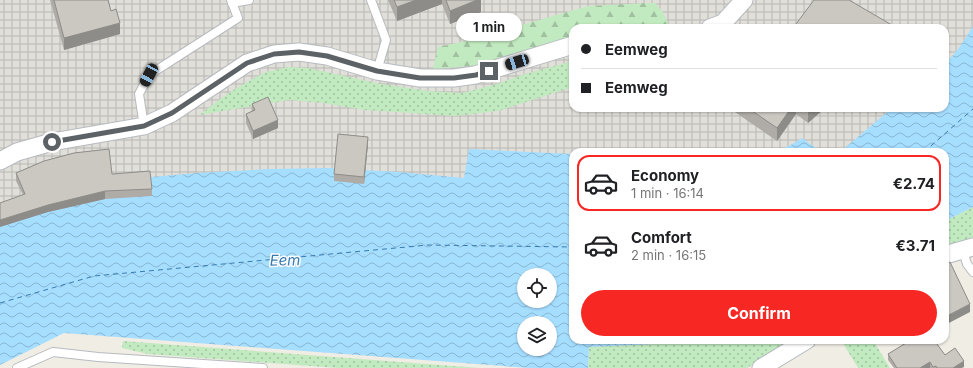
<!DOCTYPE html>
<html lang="en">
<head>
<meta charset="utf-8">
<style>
  :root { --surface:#fff; --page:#f2f2f2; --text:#202124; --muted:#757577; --line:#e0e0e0; --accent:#f72724 }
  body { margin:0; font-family:Inter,sans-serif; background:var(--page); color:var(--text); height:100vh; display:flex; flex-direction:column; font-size:15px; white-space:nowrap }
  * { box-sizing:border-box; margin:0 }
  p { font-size:13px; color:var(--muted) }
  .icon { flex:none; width:22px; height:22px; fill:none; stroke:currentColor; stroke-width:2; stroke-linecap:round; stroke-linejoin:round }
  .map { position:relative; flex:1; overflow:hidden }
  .details { position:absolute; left:569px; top:148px; width:380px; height:196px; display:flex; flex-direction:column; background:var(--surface); border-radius:12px; box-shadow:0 1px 3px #0004 }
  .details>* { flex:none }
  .top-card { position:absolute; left:569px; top:24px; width:380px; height:88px; border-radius:12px; box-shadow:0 1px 3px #0004; display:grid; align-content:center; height:88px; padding:0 12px; background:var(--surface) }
  .tools { position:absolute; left:517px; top:268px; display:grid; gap:8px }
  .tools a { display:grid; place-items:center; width:40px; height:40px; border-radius:50%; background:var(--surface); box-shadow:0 1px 3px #0004; font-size:20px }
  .end { position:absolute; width:18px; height:18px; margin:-9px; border:5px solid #5d6267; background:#fff; box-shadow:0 0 0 2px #fff }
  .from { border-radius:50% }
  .bubble { position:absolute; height:28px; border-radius:14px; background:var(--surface); box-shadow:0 1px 3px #0004; font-size:13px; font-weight:700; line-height:28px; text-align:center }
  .car { position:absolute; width:12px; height:24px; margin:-12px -6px; border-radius:5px; box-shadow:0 0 3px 1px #0007; background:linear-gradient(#222 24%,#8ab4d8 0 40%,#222 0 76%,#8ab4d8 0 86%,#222 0) }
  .top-card b { display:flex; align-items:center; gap:14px; height:38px; font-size:15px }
  .top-card b+b { border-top:1px solid var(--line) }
  .top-card i { width:10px; height:10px; background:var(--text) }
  ul { padding:7px 0 0; list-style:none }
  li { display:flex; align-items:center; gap:12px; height:56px; margin:0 8px 6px; padding:0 4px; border:2px solid transparent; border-radius:12px }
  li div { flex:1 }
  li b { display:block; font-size:15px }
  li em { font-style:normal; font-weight:700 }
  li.current { border-color:var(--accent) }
  li>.icon { width:36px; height:36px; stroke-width:1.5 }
  .cta { display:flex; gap:8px; margin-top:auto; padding:8px 12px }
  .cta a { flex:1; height:46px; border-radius:24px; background:var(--accent); color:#fff; font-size:16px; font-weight:700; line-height:46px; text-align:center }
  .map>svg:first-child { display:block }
  .industrial { fill:url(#industrial-grid) }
  .grass { fill:url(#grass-dots) }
  .forest { fill:url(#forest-firs) }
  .water { fill:url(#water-waves); fill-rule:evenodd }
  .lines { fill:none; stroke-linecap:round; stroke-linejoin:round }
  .ferry { stroke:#377ab1; stroke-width:1; stroke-dasharray:5 4; stroke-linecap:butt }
  .service-casing { stroke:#b7bbc0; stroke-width:10 }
  .minor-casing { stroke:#b7bbc0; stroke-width:19 }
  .service { stroke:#fff; stroke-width:8 }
  .minor { stroke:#fff; stroke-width:17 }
  .wall { fill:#afaca7 }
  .shaded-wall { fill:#8e8c88 }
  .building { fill:#cbc8c2; stroke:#8e8c88 }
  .route { stroke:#5d6267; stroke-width:5 }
  .labels { text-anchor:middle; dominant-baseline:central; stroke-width:3; stroke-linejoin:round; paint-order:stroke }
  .water-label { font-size:15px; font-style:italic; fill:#377ab1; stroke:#fff }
</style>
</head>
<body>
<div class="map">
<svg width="973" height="368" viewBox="0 0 973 368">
  <defs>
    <pattern id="industrial-grid" width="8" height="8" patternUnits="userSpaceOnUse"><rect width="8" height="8" fill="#e1dfd9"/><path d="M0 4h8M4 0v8" fill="none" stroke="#bab8b4"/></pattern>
    <pattern id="grass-dots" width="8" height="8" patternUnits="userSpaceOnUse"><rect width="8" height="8" fill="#c2eac0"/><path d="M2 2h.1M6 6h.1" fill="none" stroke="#a1c1a0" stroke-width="1.8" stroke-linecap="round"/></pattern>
    <pattern id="forest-firs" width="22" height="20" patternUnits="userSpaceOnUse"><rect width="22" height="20" fill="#c2eac0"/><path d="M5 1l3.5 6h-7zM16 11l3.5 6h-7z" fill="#a1c1a0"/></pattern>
    <pattern id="water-waves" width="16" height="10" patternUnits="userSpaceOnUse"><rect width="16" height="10" fill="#a6deff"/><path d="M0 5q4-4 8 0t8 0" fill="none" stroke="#8ab7d2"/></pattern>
  </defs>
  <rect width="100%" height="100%" fill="#f0ede5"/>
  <!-- industrial -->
  <polygon class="industrial" points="0,0 973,0 973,43 945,86 945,28 573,28 573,108 920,108 867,152 573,152 573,198 0,225"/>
  <!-- grass -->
  <g class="grass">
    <polygon points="573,61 573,87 498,111 455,116 365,110 323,103 289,100 199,115 230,92 249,81 266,72 288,67 308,68 381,84 429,91 462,93 497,84 525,74"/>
    <polygon points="973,207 973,241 945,249 945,221"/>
    <polygon points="687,340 796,340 747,368 588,368 589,347 655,344"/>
    <polygon points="841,340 873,340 890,368 858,368"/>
    <polygon points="123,341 480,368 337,368 148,354 122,348"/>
  </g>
  <!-- forest -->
  <polygon class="forest" points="650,3 655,3 663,12 670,28 573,28 573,37 523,52 485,65 433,69 438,47 466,41 588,6"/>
  <!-- water -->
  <g class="water">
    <path d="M973,26V207L945,221V152H840L892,108H945V63C957,53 965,39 973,26Z"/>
    <polygon points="802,138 821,152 775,152 789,146"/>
    <path d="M469,149L573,154V340H687L655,344L589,347L588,368H529L64,333L0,365V208L93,182L197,173L269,169L328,168L399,172L464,178ZM524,275H550V301H524ZM524,323H550V349H524Z"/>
  </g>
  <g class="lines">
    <!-- ferry -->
    <g class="ferry">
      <polyline points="924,152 973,109"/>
      <polyline points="0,303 94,276 428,245 573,247"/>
    </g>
    <defs>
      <g id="service">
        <polyline points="371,0 386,40 377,71"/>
        <polyline points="232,3 249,0"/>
        <polyline points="144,126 139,94 149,75 238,18 231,0"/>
        <polyline points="963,251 967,264 973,272"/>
        <polyline points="17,368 53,352 98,357 263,368"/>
      </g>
      <g id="minor">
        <polyline points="710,28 723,23 744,0"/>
        <polyline points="0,161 17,152 52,142 144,126 172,113 247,63 274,54 299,52 327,56 377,71 420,78 454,78 475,75 573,45"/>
        <polyline points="945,255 973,247"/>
        <polyline points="761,368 807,340"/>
      </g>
    </defs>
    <!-- service casing -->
    <use href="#service" class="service-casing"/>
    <!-- minor casing -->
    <use href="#minor" class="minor-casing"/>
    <!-- service -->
    <use href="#service" class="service"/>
    <!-- minor -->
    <use href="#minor" class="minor"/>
  </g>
  <!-- wall -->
  <g class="wall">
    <polygon points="50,0 108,0 111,11 120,34 64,50"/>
    <polygon points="388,0 481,0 481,12 450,24 442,4 397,21"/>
    <polygon points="252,104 278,128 253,139 246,123 246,114 252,111"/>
    <polygon points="732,108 825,108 808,123 796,114 777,141 732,110"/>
    <polygon points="368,144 364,184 334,181 334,174"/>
    <polygon points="16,173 112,174 152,189 152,196 105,199 48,212 2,226 23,195 16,181"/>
    <polygon points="595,340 634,340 595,341"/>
    <polygon points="902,340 934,340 945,355 964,367 961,368 894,368 888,360 888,354 903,345 902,343"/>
  </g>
  <!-- shaded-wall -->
  <g class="shaded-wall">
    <polygon points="416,0 442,0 442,4 397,21 397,7"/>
    <polygon points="477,0 481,0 481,12 450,24 450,11"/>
    <polygon points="120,23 120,34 64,50 64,38"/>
    <polygon points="791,108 796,108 796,114 777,141 777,128"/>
    <polygon points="810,108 825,108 808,123 808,110"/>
    <polygon points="278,120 278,128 253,139 253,131"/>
    <polygon points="368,137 368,144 364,184 364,177"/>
    <polygon points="105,191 105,199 48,212 0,227 0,220 48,205"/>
    <polygon points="970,304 970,312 945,325 945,317"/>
    <polygon points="964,361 964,367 961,368 953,368"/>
    <polygon points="930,362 930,368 920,368"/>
  </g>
  <!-- building -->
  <g class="building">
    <polygon points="54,0 108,0 111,11 116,9 120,23 64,38"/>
    <polygon points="394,0 416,0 397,7"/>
    <polygon points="446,0 477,0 450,11"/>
    <polygon points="814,0 849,0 897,28 793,28"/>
    <polygon points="268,97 278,120 253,131 246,114 255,110 252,104"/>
    <polygon points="748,108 791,108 777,128"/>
    <polygon points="338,134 368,137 364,177 334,174"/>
    <polygon points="109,149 112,174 150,171 152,189 105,191 48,205 0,220 0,203 25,194 16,173 44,161 74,153"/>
    <polygon points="950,262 970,304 945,317 945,265"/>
    <polygon points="904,340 934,340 945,355 955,348 964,361 953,368 937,368 936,366 933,367 930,362 920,368 897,368 888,354 906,343"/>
  </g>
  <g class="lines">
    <!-- route -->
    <polyline class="route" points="52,142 144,126 172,113 247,63 274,54 299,52 327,56 377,71 420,78 454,78 476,75 489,71"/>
  </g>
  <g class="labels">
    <!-- water labels -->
    <g class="water-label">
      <text transform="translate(285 260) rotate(-1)">Eem</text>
    </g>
  </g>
</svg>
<div class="tools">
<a><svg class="icon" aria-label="locate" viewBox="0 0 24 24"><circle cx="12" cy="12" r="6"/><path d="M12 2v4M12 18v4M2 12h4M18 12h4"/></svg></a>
<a><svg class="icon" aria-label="layers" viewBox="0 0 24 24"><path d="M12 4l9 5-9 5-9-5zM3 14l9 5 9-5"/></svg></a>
</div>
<i class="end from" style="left:52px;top:142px"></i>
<i class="end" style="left:489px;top:71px"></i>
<div class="bubble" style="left:456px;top:13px;width:66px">1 min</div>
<i class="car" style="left:517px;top:62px;rotate:253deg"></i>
<i class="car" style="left:149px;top:75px;rotate:208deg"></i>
<div class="top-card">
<b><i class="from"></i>Eemweg</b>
<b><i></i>Eemweg</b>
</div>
<section class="details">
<ul>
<li class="current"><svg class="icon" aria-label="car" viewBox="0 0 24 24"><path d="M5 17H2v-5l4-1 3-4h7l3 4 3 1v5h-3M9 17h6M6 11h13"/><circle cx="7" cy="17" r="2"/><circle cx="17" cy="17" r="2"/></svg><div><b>Economy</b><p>1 min · 16:14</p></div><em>€2.74</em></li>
<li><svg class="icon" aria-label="car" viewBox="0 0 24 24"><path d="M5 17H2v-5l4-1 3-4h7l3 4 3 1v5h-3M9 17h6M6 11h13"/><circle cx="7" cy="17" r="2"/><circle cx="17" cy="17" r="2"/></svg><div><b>Comfort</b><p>2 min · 16:15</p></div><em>€3.71</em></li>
</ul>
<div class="cta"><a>Confirm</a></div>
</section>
</div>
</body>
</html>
